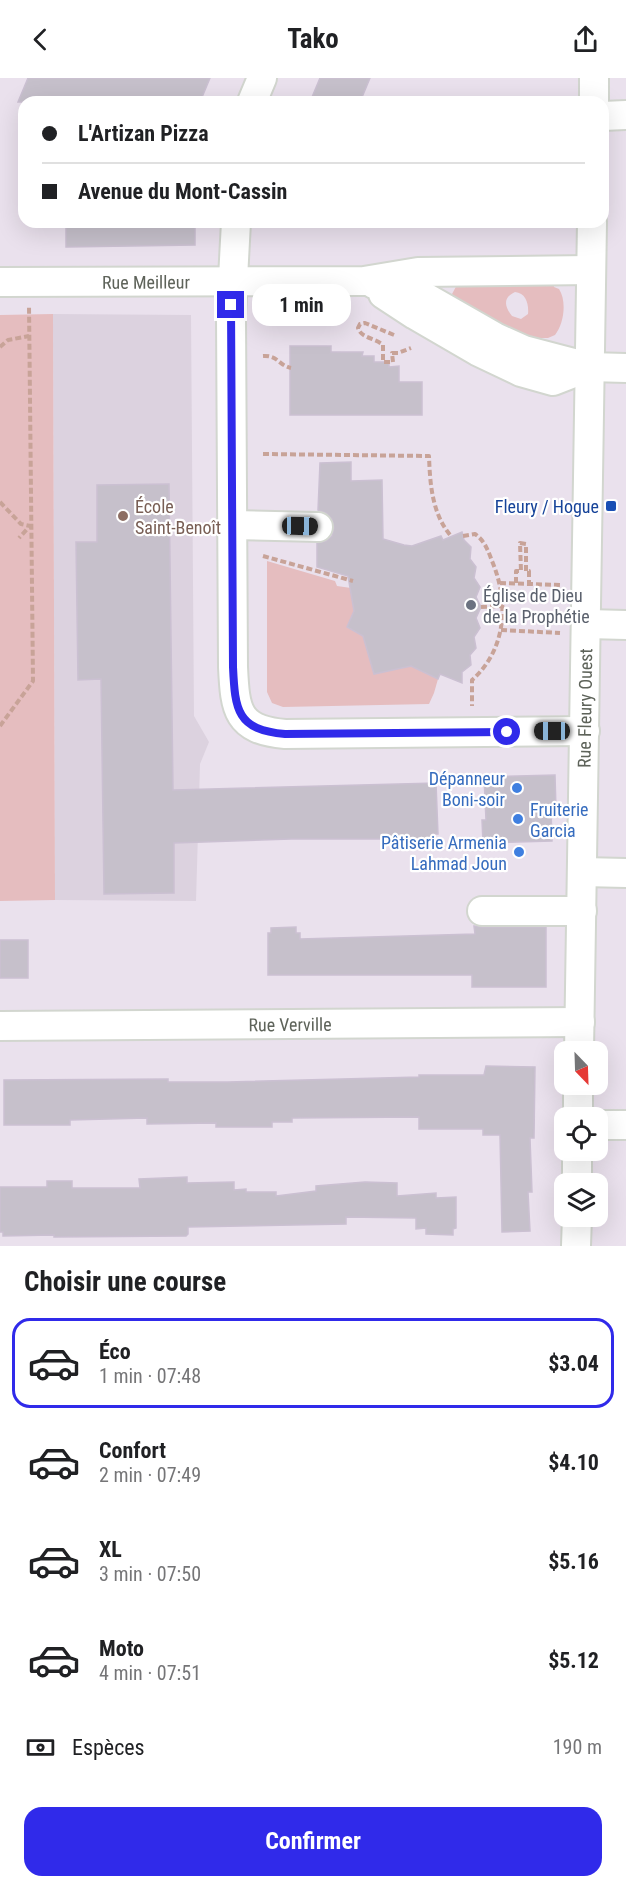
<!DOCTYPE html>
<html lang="fr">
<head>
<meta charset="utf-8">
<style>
  :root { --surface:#fff; --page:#f6f6f6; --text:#202124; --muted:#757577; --line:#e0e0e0; --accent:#302aea }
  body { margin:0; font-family:"Roboto Condensed",sans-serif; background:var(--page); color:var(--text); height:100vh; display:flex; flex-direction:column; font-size:22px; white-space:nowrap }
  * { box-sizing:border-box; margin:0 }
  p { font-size:20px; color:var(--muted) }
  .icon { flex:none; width:33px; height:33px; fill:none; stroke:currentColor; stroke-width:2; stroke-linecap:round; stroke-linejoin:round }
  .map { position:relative; height:1168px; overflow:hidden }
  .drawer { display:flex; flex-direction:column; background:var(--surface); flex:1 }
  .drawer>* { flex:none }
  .guide { position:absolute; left:18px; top:18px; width:591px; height:132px; border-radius:18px; box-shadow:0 6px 24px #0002; display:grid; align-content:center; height:132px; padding:0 24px; background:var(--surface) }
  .needle { width:39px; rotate:157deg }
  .controls { position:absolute; left:554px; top:963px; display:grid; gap:12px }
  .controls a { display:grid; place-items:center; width:54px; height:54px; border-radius:12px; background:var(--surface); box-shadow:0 6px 24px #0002; font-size:30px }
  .end { position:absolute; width:27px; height:27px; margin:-14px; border:8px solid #302aea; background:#fff; box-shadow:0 0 0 3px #fff }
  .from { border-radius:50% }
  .bubble { position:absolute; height:42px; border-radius:18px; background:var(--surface); box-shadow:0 6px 24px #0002; font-size:20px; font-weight:700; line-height:42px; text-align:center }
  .car { position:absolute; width:18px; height:36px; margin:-18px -9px; border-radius:8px; box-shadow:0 0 4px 2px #0007; background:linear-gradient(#222 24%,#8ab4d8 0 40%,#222 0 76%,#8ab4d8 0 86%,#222 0) }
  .guide b { display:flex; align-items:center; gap:21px; height:57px; font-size:22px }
  .guide b+b { border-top:2px solid var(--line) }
  .guide i { width:15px; height:15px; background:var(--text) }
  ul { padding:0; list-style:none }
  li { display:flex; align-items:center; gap:18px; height:90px; margin:0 12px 9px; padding:0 12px; border:3px solid transparent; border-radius:18px }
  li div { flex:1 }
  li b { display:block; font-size:22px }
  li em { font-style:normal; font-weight:700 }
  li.current { border-color:var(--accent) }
  li>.icon { width:54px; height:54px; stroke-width:1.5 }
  h2 { padding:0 24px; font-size:27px; line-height:72px }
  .pay { display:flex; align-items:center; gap:15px; height:66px; padding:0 24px; font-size:22px }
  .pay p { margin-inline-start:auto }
  .action { display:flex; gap:12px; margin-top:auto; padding:12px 24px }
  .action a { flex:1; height:69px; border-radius:18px; background:var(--accent); color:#fff; font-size:24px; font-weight:700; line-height:69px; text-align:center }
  header { display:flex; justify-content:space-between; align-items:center; height:78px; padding:0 24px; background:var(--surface); font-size:27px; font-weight:700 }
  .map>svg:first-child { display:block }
  .education { fill:#dcd2df }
  .green { fill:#e5bdbf; fill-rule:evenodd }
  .building { fill:#c6c0cb; stroke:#cbc0d2; stroke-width:1.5 }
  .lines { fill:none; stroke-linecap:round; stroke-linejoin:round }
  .minor-casing { stroke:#d2d6cf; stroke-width:32 }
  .path { stroke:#c8a398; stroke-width:4; stroke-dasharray:6 3; stroke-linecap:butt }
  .minor { stroke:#fff; stroke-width:28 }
  .route { stroke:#302aea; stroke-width:8 }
  .transit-dot { fill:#1a4fb4; stroke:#fff; stroke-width:2 }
  .education-dot { fill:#8d6e63; stroke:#fff; stroke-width:2 }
  .worship-dot { fill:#6b7280; stroke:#fff; stroke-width:2 }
  .shop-dot { fill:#3f7fe0; stroke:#fff; stroke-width:2 }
  .labels { text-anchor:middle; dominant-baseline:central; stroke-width:4.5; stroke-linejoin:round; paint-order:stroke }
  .street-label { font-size:18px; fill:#5e635a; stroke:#fff }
  .education-label { font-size:18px; fill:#785e54; stroke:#fff; text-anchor:start }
  .transit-label { font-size:18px; fill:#164399; stroke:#fff; text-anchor:end }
  .worship-label { font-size:18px; fill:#5b616d; stroke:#fff; text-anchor:start }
  .shop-label { font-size:18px; fill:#366cbe; stroke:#fff; text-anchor:end }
</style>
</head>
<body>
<header><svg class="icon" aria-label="back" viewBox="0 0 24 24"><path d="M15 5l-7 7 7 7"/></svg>Tako<svg class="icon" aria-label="share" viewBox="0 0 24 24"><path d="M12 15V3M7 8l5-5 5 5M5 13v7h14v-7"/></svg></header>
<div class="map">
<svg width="626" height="1168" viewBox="0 0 626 1168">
  <rect width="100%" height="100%" fill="#eae1ed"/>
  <!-- education -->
  <polygon class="education" points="53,236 191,237 194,638 209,664 200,686 196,823 55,822"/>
  <!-- green -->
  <g class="green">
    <path d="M553,204L554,209L559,211C567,223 564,246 555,257L548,260H533L517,254L455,220L452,216L458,205ZM515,214C526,215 529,226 528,236L521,241L512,238C505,229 502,220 515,214Z"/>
    <polygon points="53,236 55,822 0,823 0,237"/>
    <polygon points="267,483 335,503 337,508 351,510 354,533 363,558 374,596 411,588 438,601 434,615 429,626 283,629 272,625 267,614"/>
  </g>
  <!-- building -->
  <g class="building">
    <polygon points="28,0 210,0 200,24 18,24"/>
    <polygon points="320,0 370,0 360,24 310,24"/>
    <polygon points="66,144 195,144 195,167 66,169"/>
    <polygon points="290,268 331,268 331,274 363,274 362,278 374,278 374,284 389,284 389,289 399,288 399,304 422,304 422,337 290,337"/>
    <polygon points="351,384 351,403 382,402 383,461 404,467 412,468 441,458 443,462 462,454 464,462 471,469 470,481 476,489 474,500 480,509 476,519 481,529 476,540 480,550 474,559 476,570 470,577 471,587 462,594 462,605 440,596 438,601 411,588 374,596 363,558 347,549 354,533 348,498 317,489 317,465 326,463 332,458 334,450 332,441 326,435 318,432 320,385"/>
    <polygon points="169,406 173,712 436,705 438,756 433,756 433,761 291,761 174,765 174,815 104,816 101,601 78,602 76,464 97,464 97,407"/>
    <polygon points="555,697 556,731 551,731 552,763 483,765 482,742 486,742 484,699"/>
    <polygon points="474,848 482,849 546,849 546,909 472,909 472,897 268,897 268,855 271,855 271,850 296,849 296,855 300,855 300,861 475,856"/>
    <rect x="0" y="862" width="28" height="38"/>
    <polygon points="486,988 535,989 534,1060 530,1060 532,1114 528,1114 530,1153 502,1154 500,1057 483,1057 483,1051 419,1051 419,1039 292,1040 292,1044 272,1044 272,1049 216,1049 216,1045 147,1046 147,1040 70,1042 70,1047 4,1047 4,1002 168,1001 168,1004 228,1004 419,999 419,997 484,997"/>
    <polygon points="187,1099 187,1105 234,1104 234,1112 246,1111 246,1114 276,1114 276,1118 316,1113 316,1108 365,1104 397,1105 397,1118 436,1115 436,1120 456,1119 456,1150 453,1151 453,1157 426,1156 426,1150 416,1151 416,1140 346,1139 346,1146 188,1149 188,1156 186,1158 54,1159 54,1157 3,1158 3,1154 0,1154 0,1109 47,1109 47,1103 72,1103 72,1110 140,1110 139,1101"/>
  </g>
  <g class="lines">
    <defs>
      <g id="minor">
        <polyline points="252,24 262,0"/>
        <polyline points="594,24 594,0"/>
        <polyline points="603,38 626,37"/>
        <path d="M236,144L231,238L233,589C235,632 237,652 285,656L585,653"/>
        <path id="s1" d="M0,204L364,203L418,194L591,192"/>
        <polyline points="374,206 425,219 495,259 524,272 589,289 626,290"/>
        <polyline points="383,216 415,237 477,273 521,294 553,303 589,289"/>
        <polyline points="232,447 318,449"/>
        <polyline points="587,546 626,547"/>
        <polyline points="583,794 626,795"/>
        <polyline points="482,833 582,833"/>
        <path id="s2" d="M0,948L580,944"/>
        <path id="s3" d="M579,974L592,144"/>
        <polyline points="578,1040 578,1006"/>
        <polyline points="597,1047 626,1047"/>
        <polyline points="577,1106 577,1072"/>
        <polyline points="576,1168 577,1138"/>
      </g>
    </defs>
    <!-- minor casing -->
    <use href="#minor" class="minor-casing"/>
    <!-- path -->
    <g class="path">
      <path d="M394,257L365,245L360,246L358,250C361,260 375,260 383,267V284H393L392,275H398L411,270"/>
      <polyline points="0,269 8,262 29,258"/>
      <path d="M263,278C278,277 278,287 291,290"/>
      <path d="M263,376L429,378C430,406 432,436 451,458"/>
      <polyline points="0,424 21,446 30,448 19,460"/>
      <path d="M463,458L475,456C484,462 488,472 492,483C509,523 507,571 472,602V628"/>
      <polyline points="263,478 353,503"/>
      <polyline points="500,505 560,507"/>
      <polyline points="516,505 516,493 521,493 520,465 526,466 526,493 529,493 529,505"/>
      <polyline points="481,529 503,528"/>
      <polyline points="501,552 560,555"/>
      <polyline points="0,648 33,603 29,228"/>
    </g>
    <!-- minor -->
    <use href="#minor" class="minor"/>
  </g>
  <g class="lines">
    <!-- route -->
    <path class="route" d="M231,227L233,589C235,632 237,652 285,656L507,654"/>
  </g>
  <!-- markers -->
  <rect class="transit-dot" x="605" y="422" width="12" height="12" rx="3"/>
  <circle class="education-dot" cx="123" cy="438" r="6"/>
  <circle class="worship-dot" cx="471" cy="527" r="6"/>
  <g class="shop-dot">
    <circle cx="517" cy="710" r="6"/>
    <circle cx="518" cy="741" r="6"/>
    <circle cx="519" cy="774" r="6"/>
  </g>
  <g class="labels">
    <!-- street labels -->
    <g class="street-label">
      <text stroke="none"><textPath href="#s1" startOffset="146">Rue Meilleur</textPath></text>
      <text stroke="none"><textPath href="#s3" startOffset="344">Rue Fleury Ouest</textPath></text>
      <text stroke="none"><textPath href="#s2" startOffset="290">Rue Verville</textPath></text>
    </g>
    <!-- education labels -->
    <g class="education-label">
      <text x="135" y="428">École<tspan x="135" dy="21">Saint-Benoît</tspan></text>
    </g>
    <!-- transit labels -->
    <g class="transit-label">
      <text x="599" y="428">Fleury / Hogue</text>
    </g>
    <!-- worship labels -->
    <g class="worship-label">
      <text x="483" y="517">Église de Dieu<tspan x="483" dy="21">de la Prophétie</tspan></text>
    </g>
    <!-- shop labels -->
    <g class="shop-label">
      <text x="505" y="700">Dépanneur<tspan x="505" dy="21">Boni-soir</tspan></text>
      <text x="530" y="731" text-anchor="start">Fruiterie<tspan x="530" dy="21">Garcia</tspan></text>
      <text x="507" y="764">Pâtiserie Armenia<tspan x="507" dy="21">Lahmad Joun</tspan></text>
    </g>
  </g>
</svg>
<div class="controls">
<a><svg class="needle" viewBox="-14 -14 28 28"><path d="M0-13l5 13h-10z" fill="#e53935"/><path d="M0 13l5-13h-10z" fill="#757577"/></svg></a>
<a><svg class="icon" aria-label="locate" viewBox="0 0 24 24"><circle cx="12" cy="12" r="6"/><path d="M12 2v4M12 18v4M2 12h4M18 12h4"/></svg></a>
<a><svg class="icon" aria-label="layers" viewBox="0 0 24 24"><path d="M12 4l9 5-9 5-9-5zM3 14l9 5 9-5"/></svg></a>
</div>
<i class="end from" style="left:507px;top:654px"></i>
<i class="end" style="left:231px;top:227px"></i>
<div class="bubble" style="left:252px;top:206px;width:99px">1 min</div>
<i class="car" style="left:300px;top:448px;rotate:91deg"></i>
<i class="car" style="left:552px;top:653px;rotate:270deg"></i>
<div class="guide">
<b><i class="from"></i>L'Artizan Pizza</b>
<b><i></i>Avenue du Mont-Cassin</b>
</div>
</div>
<section class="drawer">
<h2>Choisir une course</h2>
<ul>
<li class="current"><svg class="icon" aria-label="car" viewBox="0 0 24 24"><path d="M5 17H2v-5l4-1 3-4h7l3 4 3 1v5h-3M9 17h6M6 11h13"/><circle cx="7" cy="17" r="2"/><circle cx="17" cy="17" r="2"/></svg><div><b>Éco</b><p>1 min · 07:48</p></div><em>$3.04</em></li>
<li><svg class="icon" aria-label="car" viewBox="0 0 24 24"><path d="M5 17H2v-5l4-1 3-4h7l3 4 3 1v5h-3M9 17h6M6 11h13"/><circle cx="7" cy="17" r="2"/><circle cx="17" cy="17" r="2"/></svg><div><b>Confort</b><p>2 min · 07:49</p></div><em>$4.10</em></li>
<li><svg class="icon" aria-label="car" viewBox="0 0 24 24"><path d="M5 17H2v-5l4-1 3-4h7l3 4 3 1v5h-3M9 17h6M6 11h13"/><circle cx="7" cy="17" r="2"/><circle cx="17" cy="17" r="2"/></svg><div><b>XL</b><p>3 min · 07:50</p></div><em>$5.16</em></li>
<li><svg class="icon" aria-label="car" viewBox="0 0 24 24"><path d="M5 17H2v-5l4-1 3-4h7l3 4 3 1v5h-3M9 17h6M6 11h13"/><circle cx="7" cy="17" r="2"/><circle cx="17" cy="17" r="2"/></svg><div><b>Moto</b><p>4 min · 07:51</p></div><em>$5.12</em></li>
</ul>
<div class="pay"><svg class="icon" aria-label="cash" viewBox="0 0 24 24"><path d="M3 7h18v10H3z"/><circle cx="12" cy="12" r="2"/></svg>Espèces<p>190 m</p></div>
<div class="action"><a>Confirmer</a></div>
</section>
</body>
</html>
